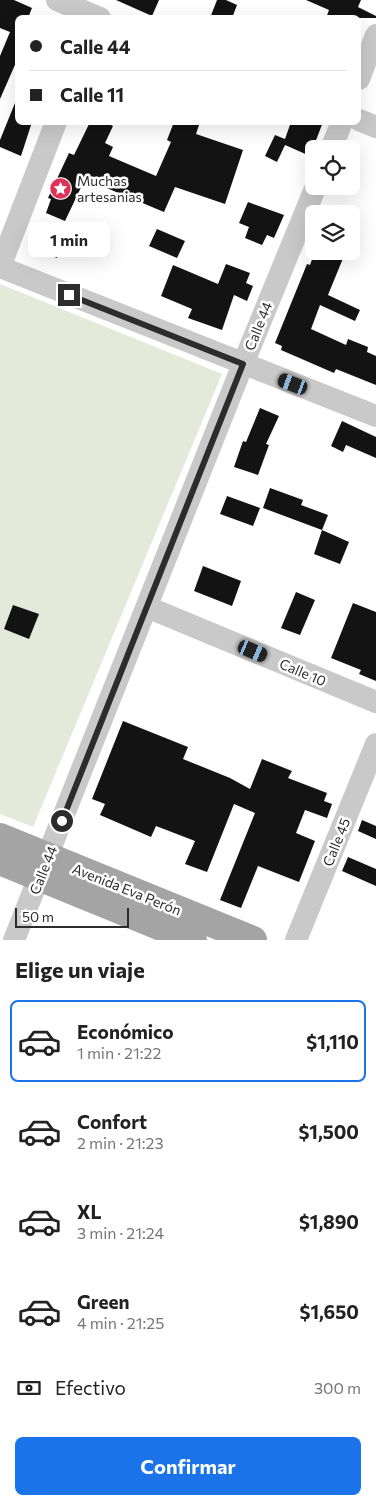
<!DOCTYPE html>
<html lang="es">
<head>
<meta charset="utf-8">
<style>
  :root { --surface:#fff; --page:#f6f6f6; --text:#222; --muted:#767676; --line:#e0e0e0; --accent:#1a73e8 }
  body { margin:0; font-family:Commissioner,sans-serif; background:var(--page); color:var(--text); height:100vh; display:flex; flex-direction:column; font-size:19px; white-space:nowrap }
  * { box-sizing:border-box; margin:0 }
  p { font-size:16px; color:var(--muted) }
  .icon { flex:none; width:28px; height:28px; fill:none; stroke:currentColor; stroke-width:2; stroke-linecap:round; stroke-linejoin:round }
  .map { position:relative; height:940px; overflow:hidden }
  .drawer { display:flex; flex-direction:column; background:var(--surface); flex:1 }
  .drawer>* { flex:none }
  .banner { position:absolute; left:15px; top:15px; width:346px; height:110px; border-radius:8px; box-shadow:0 5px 20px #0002; display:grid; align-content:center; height:110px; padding:0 15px; background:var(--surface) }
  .tools { position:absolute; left:305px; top:140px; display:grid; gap:10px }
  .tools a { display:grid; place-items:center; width:55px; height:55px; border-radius:8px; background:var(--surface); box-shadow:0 5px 20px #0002; font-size:25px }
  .scale { position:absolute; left:15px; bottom:12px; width:114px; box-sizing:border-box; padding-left:5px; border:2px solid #2c2c2c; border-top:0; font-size:14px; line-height:18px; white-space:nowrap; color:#2c2c2c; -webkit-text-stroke:4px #fff; paint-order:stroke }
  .end { position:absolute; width:22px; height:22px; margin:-11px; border:6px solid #2c2c2c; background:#fff; box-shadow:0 0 0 2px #fff }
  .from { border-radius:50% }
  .bubble { position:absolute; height:35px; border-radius:8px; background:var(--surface); box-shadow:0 5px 20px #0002; font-size:16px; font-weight:700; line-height:35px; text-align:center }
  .car { position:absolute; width:15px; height:30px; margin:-15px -8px; border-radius:6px; box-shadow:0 0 4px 1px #0007; background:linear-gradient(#222 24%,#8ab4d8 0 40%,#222 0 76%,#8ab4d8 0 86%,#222 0) }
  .banner b { display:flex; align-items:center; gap:18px; height:48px; font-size:19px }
  .banner b+b { border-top:1px solid var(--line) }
  .banner i { width:12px; height:12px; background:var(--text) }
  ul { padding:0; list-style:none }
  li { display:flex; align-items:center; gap:15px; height:82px; margin:0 10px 8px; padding:0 5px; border:2px solid transparent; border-radius:8px }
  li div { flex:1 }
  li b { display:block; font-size:19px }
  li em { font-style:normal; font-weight:700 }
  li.current { border-color:var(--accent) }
  li>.icon { width:45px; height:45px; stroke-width:1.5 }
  h2 { padding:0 15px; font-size:22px; line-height:60px }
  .pay { display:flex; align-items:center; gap:12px; height:55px; padding:0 15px; font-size:19px }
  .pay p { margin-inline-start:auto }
  .primary-button { display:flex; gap:10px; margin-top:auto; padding:10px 15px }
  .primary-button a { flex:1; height:58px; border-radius:8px; background:var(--accent); color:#fff; font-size:20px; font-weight:700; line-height:58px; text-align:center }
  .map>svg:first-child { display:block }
  .green { fill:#e4e9d9 }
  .building { fill:#131313 }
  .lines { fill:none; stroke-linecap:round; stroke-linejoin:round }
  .minor { stroke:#c9c9c9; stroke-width:22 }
  .major { stroke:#a4a4a4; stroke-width:28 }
  .route { stroke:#2c2c2c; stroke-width:6 }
  .labels { text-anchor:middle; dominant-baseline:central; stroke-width:5; stroke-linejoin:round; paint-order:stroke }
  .poi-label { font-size:14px; fill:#2c2c2c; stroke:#fff; text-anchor:start }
  .street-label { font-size:14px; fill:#2c2c2c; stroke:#fff }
</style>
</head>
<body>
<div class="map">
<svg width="376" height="940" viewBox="0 0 376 940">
  <rect width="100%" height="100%" fill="#fff"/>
  <!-- green -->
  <polygon class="green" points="0,284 222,374 33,827 0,814"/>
  <!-- building -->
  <g class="building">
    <polygon points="0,0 14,0 32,8 28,18 18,18 18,58 0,99 0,56 10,32 0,28"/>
    <polygon points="116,0 159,0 152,16"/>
    <polygon points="217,0 226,0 237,5 232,18 210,18"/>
    <polygon points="306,0 361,0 358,7 376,16 376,18 326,18 329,10"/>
    <polygon points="17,98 18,122 32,122 21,156 0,147 0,140"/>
    <polygon points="90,122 105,122 113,126 105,143 113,147 109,156 156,176 171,142 167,140 174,122 200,122 196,134 243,150 225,204 175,187 164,212 85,179 65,221 46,213 51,199 48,198 69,153 74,155"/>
    <polygon points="291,122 323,122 310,156 285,145 277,162 265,156 275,135 285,139"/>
    <polygon points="248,202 284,215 274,238 267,235 262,245 245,238 249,227 239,223"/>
    <polygon points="38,224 51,229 47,238 62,244 57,258 29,247"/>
    <polygon points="157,229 185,241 177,258 149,246"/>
    <polygon points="315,251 346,251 328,295 360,310 355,321 320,305 311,329 346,345 348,339 368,347 367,352 376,356 376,385 336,369 334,373 281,350 282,346 275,343 307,264 310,265"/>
    <polygon points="226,264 250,273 246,283 253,286 247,301 234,295 222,330 188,318 192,309 161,296 173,265 218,284"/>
    <polygon points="260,408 279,416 266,444 269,445 258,475 234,467 243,441 246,442"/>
    <polygon points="342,421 376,437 376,458 346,445 343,452 331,446"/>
    <polygon points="270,488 303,500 301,505 328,515 322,530 349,542 340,564 314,554 322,530 263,508"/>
    <polygon points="227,496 260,508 253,526 220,514"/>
    <polygon points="203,566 241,581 232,606 194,591"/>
    <polygon points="296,592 315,600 300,635 281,628"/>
    <polygon points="353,603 376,612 376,681 359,674 361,670 331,658"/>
    <polygon points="13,605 39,614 29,639 4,629"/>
    <polygon points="123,721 188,747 183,759 230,778 250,789 262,759 292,771 288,778 327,793 324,801 332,804 327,818 305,810 296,833 315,841 299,882 258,866 241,908 220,900 255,813 234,804 207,872 185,864 195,841 156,826 151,837 100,815 105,804 92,799"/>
    <polygon points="362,820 376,826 376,839 358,831"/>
    <polygon points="348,857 376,869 376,886 342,871"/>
  </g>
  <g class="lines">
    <!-- minor -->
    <g class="minor">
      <polyline points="57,0 100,18"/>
      <polyline points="359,79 376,35"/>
      <polyline points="359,120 376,127"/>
      <polyline points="331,149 342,122"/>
      <polyline points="0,267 376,416"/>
      <polyline points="0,267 56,122"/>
      <polyline points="147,607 376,702"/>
      <polyline points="14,940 243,364 316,186"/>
      <polyline points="296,940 376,744"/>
    </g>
    <!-- major -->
    <g class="major">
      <polyline points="0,837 253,940"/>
      <polyline points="0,861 193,940"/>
    </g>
  </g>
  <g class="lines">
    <!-- route -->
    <polyline class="route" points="62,821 243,364 69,295"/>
  </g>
  <!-- icons -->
  <defs>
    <symbol id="sight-disc" viewBox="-11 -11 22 22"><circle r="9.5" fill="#de3358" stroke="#fff"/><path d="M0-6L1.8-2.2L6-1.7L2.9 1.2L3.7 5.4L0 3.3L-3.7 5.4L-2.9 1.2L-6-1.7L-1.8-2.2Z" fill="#fff"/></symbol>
  </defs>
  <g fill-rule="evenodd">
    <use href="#sight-disc" x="48" y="176" width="25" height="25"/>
  </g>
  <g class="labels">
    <!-- poi labels -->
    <g class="poi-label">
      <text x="77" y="180">Muchas<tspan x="77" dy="16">artesanias</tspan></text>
    </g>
    <!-- street labels -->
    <g class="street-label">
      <text transform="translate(258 326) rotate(-68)">Calle 44</text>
      <text transform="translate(303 672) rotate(23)">Calle 10</text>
      <text transform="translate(336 842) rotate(-68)">Calle 45</text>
      <text transform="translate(43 870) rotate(-68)">Calle 44</text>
      <text transform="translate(127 889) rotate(22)">Avenida Eva Perón</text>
    </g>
  </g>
</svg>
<div class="tools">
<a><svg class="icon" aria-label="locate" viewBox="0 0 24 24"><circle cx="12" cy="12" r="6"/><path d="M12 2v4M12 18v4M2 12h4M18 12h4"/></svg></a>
<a><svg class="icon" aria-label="layers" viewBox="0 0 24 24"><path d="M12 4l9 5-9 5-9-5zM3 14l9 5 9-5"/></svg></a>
</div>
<div class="scale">50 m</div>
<i class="end from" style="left:62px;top:821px"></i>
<i class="end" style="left:69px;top:295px"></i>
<div class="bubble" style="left:28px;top:222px;width:82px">1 min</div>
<i class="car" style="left:293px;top:384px;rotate:291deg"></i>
<i class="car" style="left:253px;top:651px;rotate:113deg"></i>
<div class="banner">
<b><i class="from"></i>Calle 44</b>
<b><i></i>Calle 11</b>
</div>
</div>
<section class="drawer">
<h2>Elige un viaje</h2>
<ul>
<li class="current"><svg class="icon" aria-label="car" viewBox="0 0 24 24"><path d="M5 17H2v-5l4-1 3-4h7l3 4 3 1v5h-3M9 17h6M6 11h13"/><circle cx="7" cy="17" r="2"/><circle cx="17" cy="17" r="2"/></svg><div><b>Económico</b><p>1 min · 21:22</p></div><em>$1,110</em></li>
<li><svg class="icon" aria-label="car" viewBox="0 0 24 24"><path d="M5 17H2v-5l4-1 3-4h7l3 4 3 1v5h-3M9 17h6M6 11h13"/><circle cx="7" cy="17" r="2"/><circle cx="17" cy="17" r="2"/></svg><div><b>Confort</b><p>2 min · 21:23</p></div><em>$1,500</em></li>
<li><svg class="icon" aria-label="car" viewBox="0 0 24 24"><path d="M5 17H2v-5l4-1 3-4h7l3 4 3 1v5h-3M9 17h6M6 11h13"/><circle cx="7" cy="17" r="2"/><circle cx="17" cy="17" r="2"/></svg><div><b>XL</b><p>3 min · 21:24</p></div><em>$1,890</em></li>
<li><svg class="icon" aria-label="car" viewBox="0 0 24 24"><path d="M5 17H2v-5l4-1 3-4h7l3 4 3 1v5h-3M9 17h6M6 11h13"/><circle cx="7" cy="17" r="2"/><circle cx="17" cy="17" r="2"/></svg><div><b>Green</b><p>4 min · 21:25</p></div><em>$1,650</em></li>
</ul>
<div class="pay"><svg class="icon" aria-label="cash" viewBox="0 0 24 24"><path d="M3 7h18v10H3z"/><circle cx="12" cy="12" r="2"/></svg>Efectivo<p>300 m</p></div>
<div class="primary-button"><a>Confirmar</a></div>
</section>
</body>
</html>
